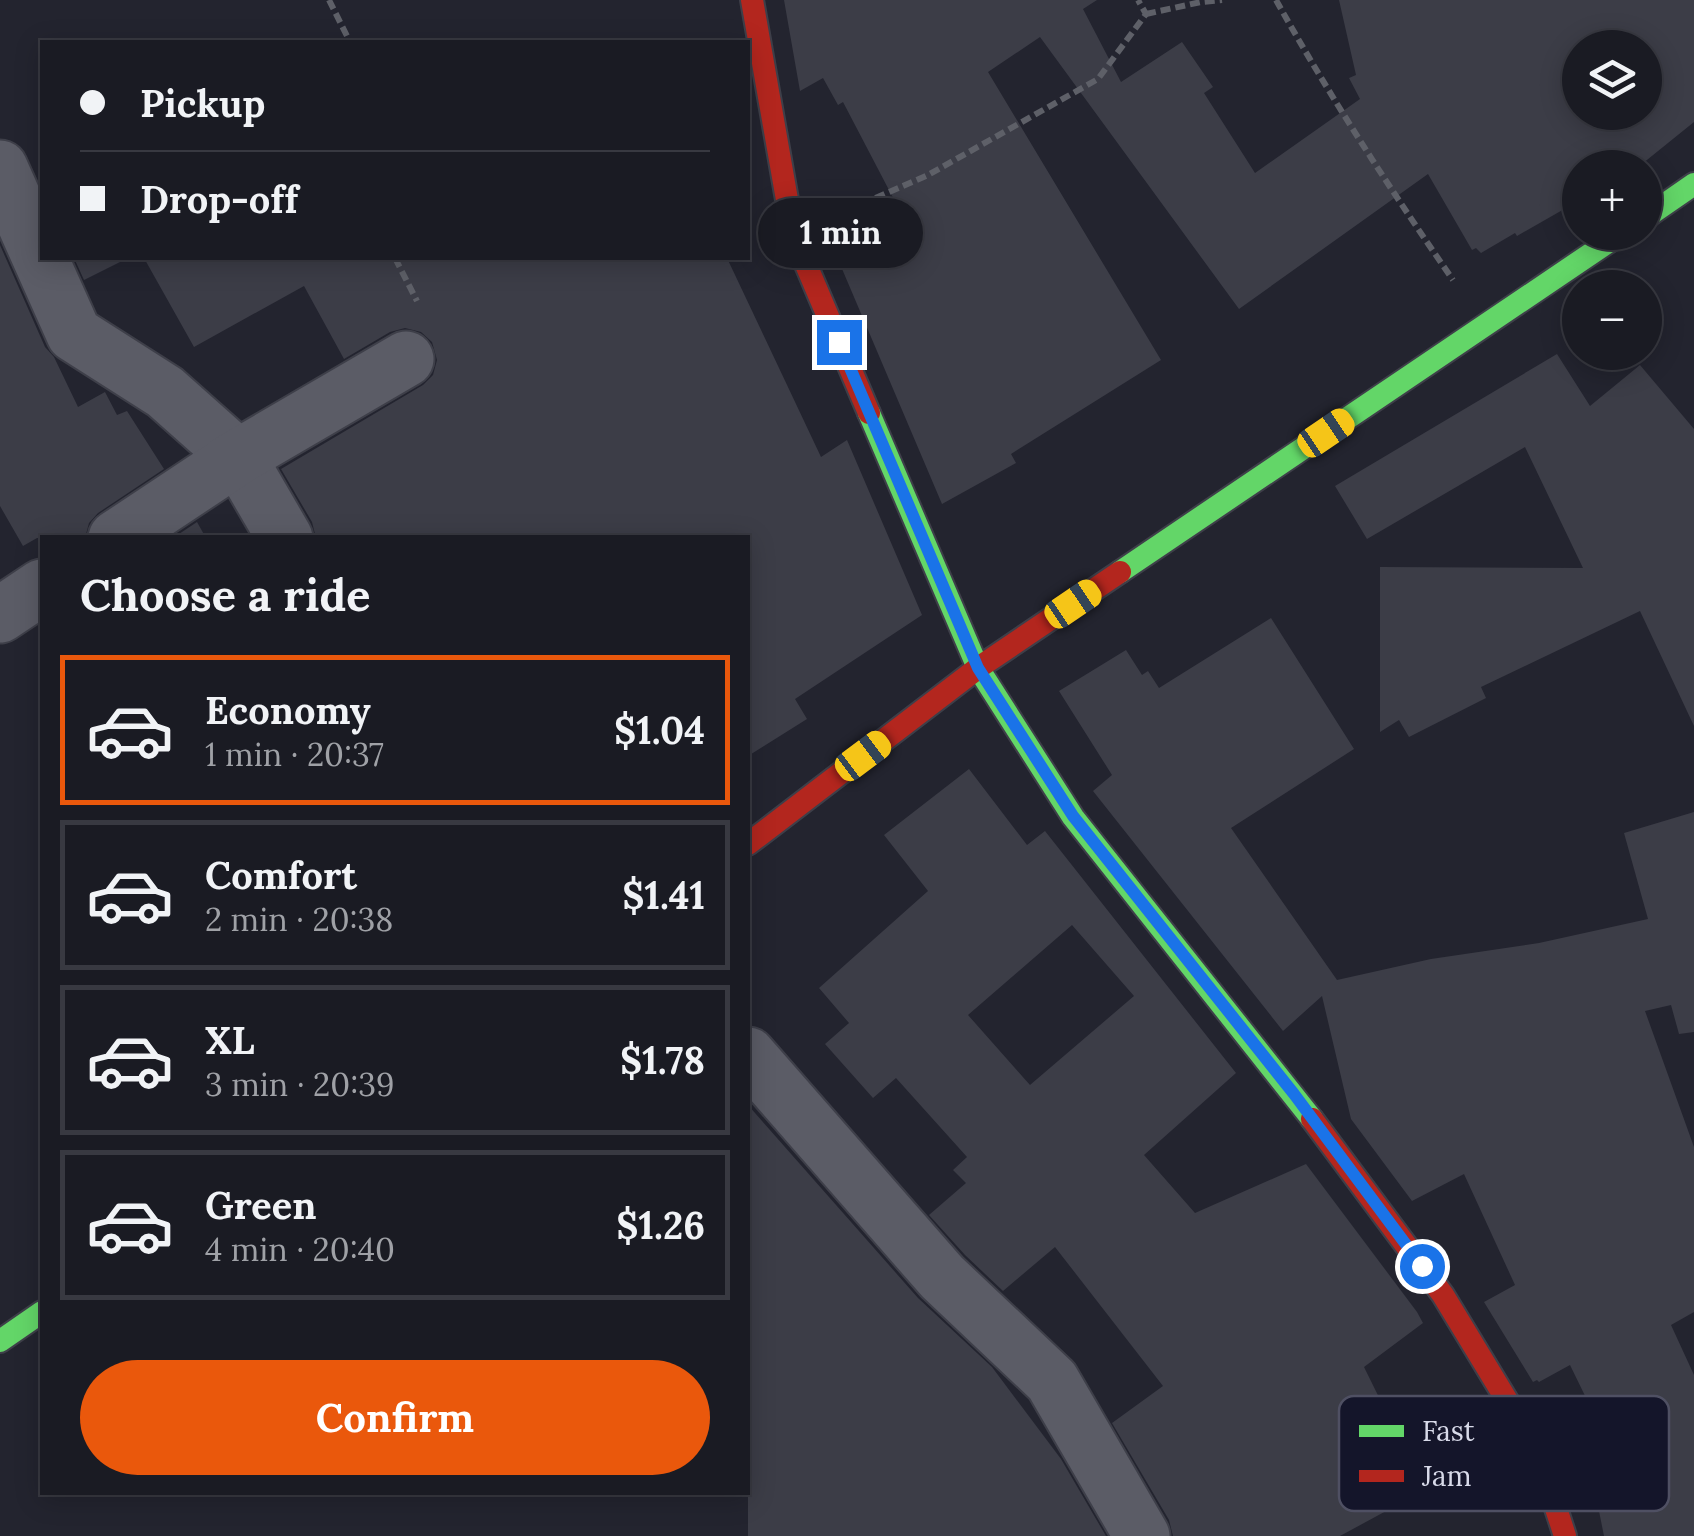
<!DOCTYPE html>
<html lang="en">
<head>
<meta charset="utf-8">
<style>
  :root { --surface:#1a1b23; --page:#23242b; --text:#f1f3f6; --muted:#9fa1a6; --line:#383941; --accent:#ea580c }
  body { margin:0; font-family:Lora,serif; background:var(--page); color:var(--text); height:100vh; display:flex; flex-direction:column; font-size:38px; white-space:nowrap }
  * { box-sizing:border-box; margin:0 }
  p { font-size:32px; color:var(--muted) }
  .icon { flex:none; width:55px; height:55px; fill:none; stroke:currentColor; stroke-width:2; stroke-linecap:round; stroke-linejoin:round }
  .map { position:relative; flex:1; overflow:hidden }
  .drawer { position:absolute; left:40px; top:535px; width:710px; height:960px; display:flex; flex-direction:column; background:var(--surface); border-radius:0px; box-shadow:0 5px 25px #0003,0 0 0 2px var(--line) }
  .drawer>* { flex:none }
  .hud { position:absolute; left:40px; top:40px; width:710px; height:220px; border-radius:0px; box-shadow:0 5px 25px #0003,0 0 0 2px var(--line); display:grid; align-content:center; height:220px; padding:0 40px; background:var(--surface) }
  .buttons { position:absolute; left:1562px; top:30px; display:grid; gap:20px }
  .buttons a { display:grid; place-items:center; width:100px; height:100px; border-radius:50%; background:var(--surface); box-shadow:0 5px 25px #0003,0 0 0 2px var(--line); font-size:50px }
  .end { position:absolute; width:45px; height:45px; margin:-22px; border:12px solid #1a73e8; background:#fff; box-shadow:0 0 0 5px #fff }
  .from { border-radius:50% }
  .bubble { position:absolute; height:70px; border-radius:35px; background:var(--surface); box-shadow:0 5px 25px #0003,0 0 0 2px var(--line); font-size:32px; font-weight:800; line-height:70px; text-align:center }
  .car { position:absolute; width:30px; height:60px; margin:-30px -15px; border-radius:12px; box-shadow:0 0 8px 2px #0007; background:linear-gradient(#f5c518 24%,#345 0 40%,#f5c518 0 76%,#345 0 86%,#f5c518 0) }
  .hud b { display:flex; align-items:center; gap:35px; height:95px; font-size:38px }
  .hud b+b { border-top:2px solid var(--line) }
  .hud i { width:25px; height:25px; background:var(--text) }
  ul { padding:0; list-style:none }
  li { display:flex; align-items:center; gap:30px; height:150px; margin:0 20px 15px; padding:0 20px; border:5px solid var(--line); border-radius:0px }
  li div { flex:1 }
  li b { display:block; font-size:38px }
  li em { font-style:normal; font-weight:800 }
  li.active { border-color:var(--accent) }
  li>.icon { width:90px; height:90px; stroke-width:1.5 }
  h2 { padding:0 40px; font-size:45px; line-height:120px }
  .cta { display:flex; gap:20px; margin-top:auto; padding:20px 40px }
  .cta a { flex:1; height:115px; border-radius:60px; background:var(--accent); color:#fff; font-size:40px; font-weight:800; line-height:115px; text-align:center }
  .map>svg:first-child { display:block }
  .building { fill:#3c3d47; fill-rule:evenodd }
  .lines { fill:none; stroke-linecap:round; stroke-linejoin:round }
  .street-casing { stroke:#3e3f49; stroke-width:59 }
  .fast-casing { stroke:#3e3f49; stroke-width:26 }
  .jam-casing { stroke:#3e3f49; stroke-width:26 }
  .path { stroke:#5e6068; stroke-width:6; stroke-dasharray:10 5; stroke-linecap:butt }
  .street { stroke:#5b5c66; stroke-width:55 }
  .fast { stroke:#63d668; stroke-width:22 }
  .jam { stroke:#b3261e; stroke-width:22 }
  .route { stroke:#1a73e8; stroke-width:12 }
  .key { fill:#14152a; stroke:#4f5063; stroke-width:2.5 }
  .key-label { font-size:28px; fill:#d8dae9 }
</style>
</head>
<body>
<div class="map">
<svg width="1694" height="1536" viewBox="0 0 1694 1536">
  <rect width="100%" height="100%" fill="#23242f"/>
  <!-- building -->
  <g class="building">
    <path d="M784,0H1097L1083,9L1121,82L1182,42L1213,87L1204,93L1255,173L1360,99L1349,78L1356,75L1339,0H1694V122L1637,168H1580V200L1517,236L1515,233L1481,253L1476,248L1472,250L1428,174L1239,309L1040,37L988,72L1161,360L1011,454L1016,463L942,504L834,250L901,213L843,102L838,105L823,78L800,91ZM1580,48H1645V112H1580Z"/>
    <polygon points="0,245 45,347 54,357 78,407 105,392 117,415 127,411 164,469 98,513 89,523 85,538 37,538 23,546 0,506"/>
    <polygon points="74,258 128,258 84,280"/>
    <polygon points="144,258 727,258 821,457 847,440 922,615 795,699 807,719 748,756 748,538 316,538 312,522 281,469 423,385 433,375 437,360 432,342 421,332 405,328 390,332 344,359 304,286 194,347"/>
    <polygon points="1557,354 1590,406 1640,365 1694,429 1694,726 1640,611 1481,687 1486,698 1409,737 1399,720 1380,732 1380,567 1583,568 1525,447 1367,539 1335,486"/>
    <polygon points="197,522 206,538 173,538"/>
    <polygon points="1271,618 1354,749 1231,828 1337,980 1431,959 1539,943 1648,919 1624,833 1694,812 1694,1032 1679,1034 1671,1005 1645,1011 1694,1147 1694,1312 1671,1325 1694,1375 1694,1536 1604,1536 1595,1491 1628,1484 1570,1365 1539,1382 1537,1380 1533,1382 1484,1302 1515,1285 1464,1174 1412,1201 1351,1119 1322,996 1283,1031 1093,791 1112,775 1059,691 1126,650 1142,675 1148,671 1159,688"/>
    <path d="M969,769L1027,845L1045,831L1236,1073L1144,1155L1195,1213L1306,1164L1417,1312L1423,1323L1364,1367L1404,1448L1435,1436L1423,1491L1340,1536H1173L1169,1520L1112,1423L1163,1386L1055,1247L1003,1291L965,1255L929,1215L966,1183L953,1170L967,1157L896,1078L873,1098L825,1044L849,1023L819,988L928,891L884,835ZM1072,925L1134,996L1030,1085L968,1015Z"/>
    <polygon points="748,1105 918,1298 992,1367 1061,1459 1106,1536 748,1536"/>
  </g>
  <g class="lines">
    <defs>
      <g id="street">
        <polyline points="0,168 74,334 165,392 238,457 285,538"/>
        <polyline points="116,538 238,457 406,359"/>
        <polyline points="0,615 42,587"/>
        <polyline points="748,1055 942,1277 1052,1381 1142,1536"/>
      </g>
      <g id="fast">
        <polyline points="1645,218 1694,184"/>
        <polyline points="869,413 978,668 1073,817 1312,1119"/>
        <polyline points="1120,572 1623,232"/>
        <polyline points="0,1341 42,1312"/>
      </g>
      <g id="jam">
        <polyline points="752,0 793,234 869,413"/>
        <polyline points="748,844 978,668 1120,572"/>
        <polyline points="1312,1119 1443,1295 1537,1450 1565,1536"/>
      </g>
    </defs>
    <!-- street casing -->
    <use href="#street" class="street-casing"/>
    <!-- fast casing -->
    <use href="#fast" class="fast-casing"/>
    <!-- jam casing -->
    <use href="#jam" class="jam-casing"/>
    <!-- path -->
    <g class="path">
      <polyline points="329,0 350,42"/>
      <path d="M1276,0C1330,97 1390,189 1453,280"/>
      <polyline points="1146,14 1201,2 1222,0"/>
      <polyline points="848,210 928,175 1098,79 1146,14 1138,0"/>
      <polyline points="395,258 417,301"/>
    </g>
    <!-- street -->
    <use href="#street" class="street"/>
    <!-- fast -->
    <use href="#fast" class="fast"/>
    <!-- jam -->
    <use href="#jam" class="jam"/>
  </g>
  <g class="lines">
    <!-- route -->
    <polyline class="route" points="839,342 978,668 1073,816 1294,1094 1422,1266"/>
  </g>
  <!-- legend -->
  <rect x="1339" y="1396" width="330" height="115" rx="15" class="key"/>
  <rect x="1359" y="1425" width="45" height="12" fill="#63d668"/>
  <rect x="1359" y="1470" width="45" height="12" fill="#b3261e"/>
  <g class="key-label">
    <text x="1422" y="1441">Fast</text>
    <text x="1422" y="1486">Jam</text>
  </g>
</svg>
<div class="buttons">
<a><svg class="icon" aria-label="layers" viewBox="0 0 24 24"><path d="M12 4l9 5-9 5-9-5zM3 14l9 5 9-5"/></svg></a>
<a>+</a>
<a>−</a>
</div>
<i class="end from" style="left:1422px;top:1266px"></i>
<i class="end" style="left:839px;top:342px"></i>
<div class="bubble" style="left:758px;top:198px;width:165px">1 min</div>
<i class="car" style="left:1326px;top:433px;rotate:56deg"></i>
<i class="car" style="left:1073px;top:604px;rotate:56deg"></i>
<i class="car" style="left:863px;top:756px;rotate:53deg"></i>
<div class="hud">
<b><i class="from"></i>Pickup</b>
<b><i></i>Drop-off</b>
</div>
<section class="drawer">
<h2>Choose a ride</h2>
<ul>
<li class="active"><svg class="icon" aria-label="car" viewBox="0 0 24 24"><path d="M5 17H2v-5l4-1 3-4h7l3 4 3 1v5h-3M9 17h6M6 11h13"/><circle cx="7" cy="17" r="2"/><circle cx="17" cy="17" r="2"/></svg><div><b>Economy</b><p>1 min · 20:37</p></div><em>$1.04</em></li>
<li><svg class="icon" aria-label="car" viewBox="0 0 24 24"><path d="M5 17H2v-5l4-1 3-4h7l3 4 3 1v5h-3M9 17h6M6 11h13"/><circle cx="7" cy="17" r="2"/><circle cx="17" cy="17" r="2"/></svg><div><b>Comfort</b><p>2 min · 20:38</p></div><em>$1.41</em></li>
<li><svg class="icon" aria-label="car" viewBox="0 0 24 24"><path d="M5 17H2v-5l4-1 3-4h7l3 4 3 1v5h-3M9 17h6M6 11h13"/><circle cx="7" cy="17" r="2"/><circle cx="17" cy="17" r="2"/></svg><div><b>XL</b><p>3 min · 20:39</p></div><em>$1.78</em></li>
<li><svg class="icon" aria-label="car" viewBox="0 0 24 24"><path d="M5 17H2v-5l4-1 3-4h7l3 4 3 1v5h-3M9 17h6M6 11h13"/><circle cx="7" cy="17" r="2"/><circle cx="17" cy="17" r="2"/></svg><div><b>Green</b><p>4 min · 20:40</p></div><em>$1.26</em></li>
</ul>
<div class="cta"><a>Confirm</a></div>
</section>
</div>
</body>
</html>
